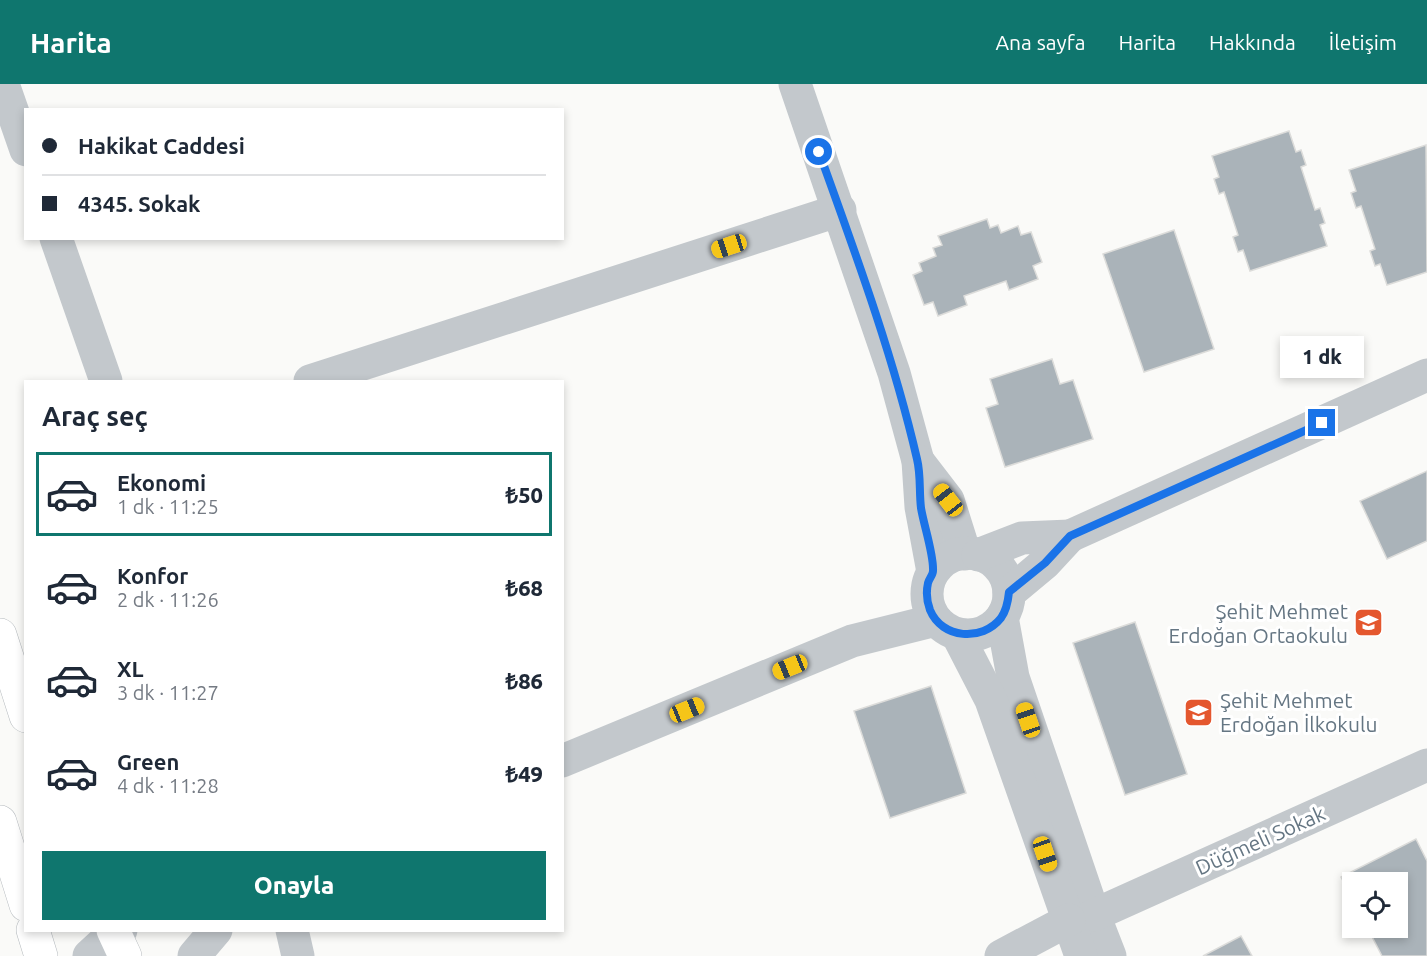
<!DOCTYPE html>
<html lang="tr">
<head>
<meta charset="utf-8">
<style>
  :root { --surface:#fff; --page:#f2f2f3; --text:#1f2937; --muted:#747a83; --line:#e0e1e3; --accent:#0f766e }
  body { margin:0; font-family:Ubuntu,sans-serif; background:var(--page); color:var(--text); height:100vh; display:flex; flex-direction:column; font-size:22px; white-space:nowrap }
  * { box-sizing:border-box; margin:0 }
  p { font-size:20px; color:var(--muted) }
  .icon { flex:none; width:33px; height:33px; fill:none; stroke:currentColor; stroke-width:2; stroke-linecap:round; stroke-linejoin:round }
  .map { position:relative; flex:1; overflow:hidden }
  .drawer { position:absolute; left:24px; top:296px; width:540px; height:552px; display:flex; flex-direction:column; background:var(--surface); border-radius:0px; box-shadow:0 3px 9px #0003 }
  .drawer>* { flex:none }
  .top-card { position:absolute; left:24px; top:24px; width:540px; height:132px; border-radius:0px; box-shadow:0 3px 9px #0003; display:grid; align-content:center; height:132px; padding:0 18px; background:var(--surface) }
  .buttons { position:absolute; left:1342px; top:788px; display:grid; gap:12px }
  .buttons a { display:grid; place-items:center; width:66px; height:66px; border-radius:0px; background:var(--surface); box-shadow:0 3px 9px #0003; font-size:30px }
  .end { position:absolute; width:27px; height:27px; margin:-14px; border:8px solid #1a73e8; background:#fff; box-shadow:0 0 0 3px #fff }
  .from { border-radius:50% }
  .bubble { position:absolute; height:42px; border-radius:0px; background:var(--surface); box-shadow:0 3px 9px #0003; font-size:20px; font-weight:800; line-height:42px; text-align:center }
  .car { position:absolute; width:18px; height:36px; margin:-18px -9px; border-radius:8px; box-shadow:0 0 4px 2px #0007; background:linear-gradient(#f5c518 24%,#345 0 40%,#f5c518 0 76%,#345 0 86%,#f5c518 0) }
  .top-card b { display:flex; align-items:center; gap:21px; height:57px; font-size:22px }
  .top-card b+b { border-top:2px solid var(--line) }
  .top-card i { width:15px; height:15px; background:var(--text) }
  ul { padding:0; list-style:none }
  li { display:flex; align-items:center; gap:18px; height:84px; margin:0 12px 9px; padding:0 6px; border:3px solid transparent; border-radius:0px }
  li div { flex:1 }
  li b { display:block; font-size:22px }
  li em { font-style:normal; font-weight:800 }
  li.current { border-color:var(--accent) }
  li>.icon { width:54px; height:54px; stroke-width:1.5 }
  h2 { padding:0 18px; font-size:27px; line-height:72px }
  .button { display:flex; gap:12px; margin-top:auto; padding:12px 18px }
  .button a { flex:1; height:69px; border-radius:0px; background:var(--accent); color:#fff; font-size:24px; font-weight:800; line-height:69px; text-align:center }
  header { display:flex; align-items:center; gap:36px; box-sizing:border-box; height:84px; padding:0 30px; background:var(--accent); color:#fff }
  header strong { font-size:28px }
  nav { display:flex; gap:33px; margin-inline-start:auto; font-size:21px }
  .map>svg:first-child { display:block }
  .building { fill:#aab3b9; stroke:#dcdcda; stroke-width:1.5 }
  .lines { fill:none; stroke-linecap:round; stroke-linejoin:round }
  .major-casing { stroke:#b5babe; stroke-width:34 }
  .minor { stroke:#c3c8cc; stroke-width:33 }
  .major { stroke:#fff; stroke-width:33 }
  .route { stroke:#1a73e8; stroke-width:8 }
  .labels { text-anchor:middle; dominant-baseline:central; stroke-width:6; stroke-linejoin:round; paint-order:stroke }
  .poi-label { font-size:21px; fill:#657683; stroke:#fff; text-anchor:end }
  .street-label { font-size:21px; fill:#657683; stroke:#fff }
</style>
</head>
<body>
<header>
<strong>Harita</strong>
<nav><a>Ana sayfa</a><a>Harita</a><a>Hakkında</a><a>İletişim</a></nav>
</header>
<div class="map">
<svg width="1427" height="872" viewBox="0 0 1427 872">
  <rect width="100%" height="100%" fill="#fafaf8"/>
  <!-- building -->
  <g class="building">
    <polygon points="1289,47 1296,68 1301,66 1306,81 1301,83 1315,126 1320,124 1325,139 1320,141 1327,162 1250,187 1243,166 1238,168 1233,153 1238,151 1224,108 1219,110 1214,95 1219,93 1212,72"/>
    <polygon points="1426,61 1427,188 1387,201 1380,180 1375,182 1370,167 1375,165 1361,122 1356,124 1351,109 1356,107 1349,86"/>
    <polygon points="987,135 990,144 998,141 1001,149 1018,142 1021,151 1031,148 1042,178 1033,182 1038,195 1009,206 1006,197 964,212 967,221 938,232 933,218 924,221 913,191 922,187 919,179 936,172 933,164 942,161 938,152"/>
    <polygon points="1174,146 1214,265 1144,288 1103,170"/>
    <polygon points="1052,275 1060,300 1073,296 1093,355 1005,383 986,324 998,320 990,295"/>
    <polygon points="1427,387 1427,457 1387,475 1360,417"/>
    <polygon points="1135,538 1187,690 1125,711 1073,559"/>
    <polygon points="931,602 966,709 890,734 854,627"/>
    <polygon points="1416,755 1427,777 1427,872 1382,872 1367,843 1398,843 1398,798 1353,798 1353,816 1341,793"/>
    <polygon points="1241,852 1252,872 1203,872"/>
  </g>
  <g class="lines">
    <defs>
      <g id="major">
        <polyline points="0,551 26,632"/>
        <polyline points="0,738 26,821"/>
        <polyline points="33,846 41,872"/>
        <polyline points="113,846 125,872"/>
      </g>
    </defs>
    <!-- major casing -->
    <use href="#major" class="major-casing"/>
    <!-- minor -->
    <g class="minor">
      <polyline points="3,0 26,66"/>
      <polyline points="795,0 894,289 918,377 921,423 933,488"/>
      <polyline points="56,154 106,297"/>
      <polyline points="310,297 840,126"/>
      <polyline points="918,377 948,416 965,470"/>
      <polyline points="1070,452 1427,291"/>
      <circle cx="968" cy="510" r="41"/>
      <polyline points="978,471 1022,454 1070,452 1045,479 1009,509"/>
      <polyline points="1002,533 1013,593 1094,831 1110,872"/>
      <polyline points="957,550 991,616 1081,872"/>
      <polyline points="562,677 852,557 936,536"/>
      <polyline points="1094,831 1427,681"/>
      <polyline points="292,846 298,872"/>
      <polyline points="89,872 114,849 121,846"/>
      <polyline points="194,872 216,846"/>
      <polyline points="1001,872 1069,836"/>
    </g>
    <!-- major -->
    <use href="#major" class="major"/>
  </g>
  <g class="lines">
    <!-- route -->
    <path class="route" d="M819,68C855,168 893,271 917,375C921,391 919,408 921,424C924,442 934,471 933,487C933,491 929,495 928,499C926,508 927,518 930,526C942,555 982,558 1001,534C1006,527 1008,518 1009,508L1045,479L1070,452L1322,339"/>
  </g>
  <!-- icons -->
  <defs>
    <symbol id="school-square" viewBox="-11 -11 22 22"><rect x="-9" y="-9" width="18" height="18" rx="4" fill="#e4572e" stroke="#fff"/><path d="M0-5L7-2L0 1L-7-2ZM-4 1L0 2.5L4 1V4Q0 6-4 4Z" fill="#fff"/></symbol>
  </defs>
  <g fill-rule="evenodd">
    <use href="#school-square" x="1352" y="522" width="33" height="33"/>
    <use href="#school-square" x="1182" y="612" width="33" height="33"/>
  </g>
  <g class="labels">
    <!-- poi labels -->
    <g class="poi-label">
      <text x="1348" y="527">Şehit Mehmet<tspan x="1348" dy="24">Erdoğan Ortaokulu</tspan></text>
      <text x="1220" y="616" text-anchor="start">Şehit Mehmet<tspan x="1220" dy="24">Erdoğan İlkokulu</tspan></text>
    </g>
    <!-- street labels -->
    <g class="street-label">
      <text transform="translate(1260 756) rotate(-24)">Düğmeli Sokak</text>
    </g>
  </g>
</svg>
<div class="buttons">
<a><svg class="icon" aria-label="locate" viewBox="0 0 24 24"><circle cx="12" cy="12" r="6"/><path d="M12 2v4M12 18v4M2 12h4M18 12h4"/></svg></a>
</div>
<i class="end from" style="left:819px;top:68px"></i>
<i class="end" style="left:1322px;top:339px"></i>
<div class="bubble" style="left:1280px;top:252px;width:84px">1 dk</div>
<i class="car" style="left:729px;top:162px;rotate:252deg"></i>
<i class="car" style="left:948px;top:416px;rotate:322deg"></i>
<i class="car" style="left:790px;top:583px;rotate:248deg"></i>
<i class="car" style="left:687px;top:626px;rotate:68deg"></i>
<i class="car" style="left:1028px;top:636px;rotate:341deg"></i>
<i class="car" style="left:1045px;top:770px;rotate:161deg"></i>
<div class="top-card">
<b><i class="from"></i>Hakikat Caddesi</b>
<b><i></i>4345. Sokak</b>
</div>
<section class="drawer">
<h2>Araç seç</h2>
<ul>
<li class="current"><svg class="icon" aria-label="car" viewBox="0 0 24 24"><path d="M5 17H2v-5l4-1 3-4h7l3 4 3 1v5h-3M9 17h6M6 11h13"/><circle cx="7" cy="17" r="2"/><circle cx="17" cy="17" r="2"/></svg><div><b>Ekonomi</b><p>1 dk · 11:25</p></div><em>₺50</em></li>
<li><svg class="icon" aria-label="car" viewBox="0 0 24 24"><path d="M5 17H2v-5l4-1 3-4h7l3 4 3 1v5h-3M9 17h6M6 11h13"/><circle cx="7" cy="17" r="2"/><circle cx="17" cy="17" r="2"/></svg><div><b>Konfor</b><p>2 dk · 11:26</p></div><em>₺68</em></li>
<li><svg class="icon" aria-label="car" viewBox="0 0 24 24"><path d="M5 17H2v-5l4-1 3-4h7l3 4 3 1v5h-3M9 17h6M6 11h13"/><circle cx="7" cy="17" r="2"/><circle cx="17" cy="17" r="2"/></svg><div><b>XL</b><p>3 dk · 11:27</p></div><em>₺86</em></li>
<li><svg class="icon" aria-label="car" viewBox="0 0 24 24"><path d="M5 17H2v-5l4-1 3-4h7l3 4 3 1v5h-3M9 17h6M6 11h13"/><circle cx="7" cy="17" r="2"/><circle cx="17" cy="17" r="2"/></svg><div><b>Green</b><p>4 dk · 11:28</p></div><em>₺49</em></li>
</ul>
<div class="button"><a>Onayla</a></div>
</section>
</div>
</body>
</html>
